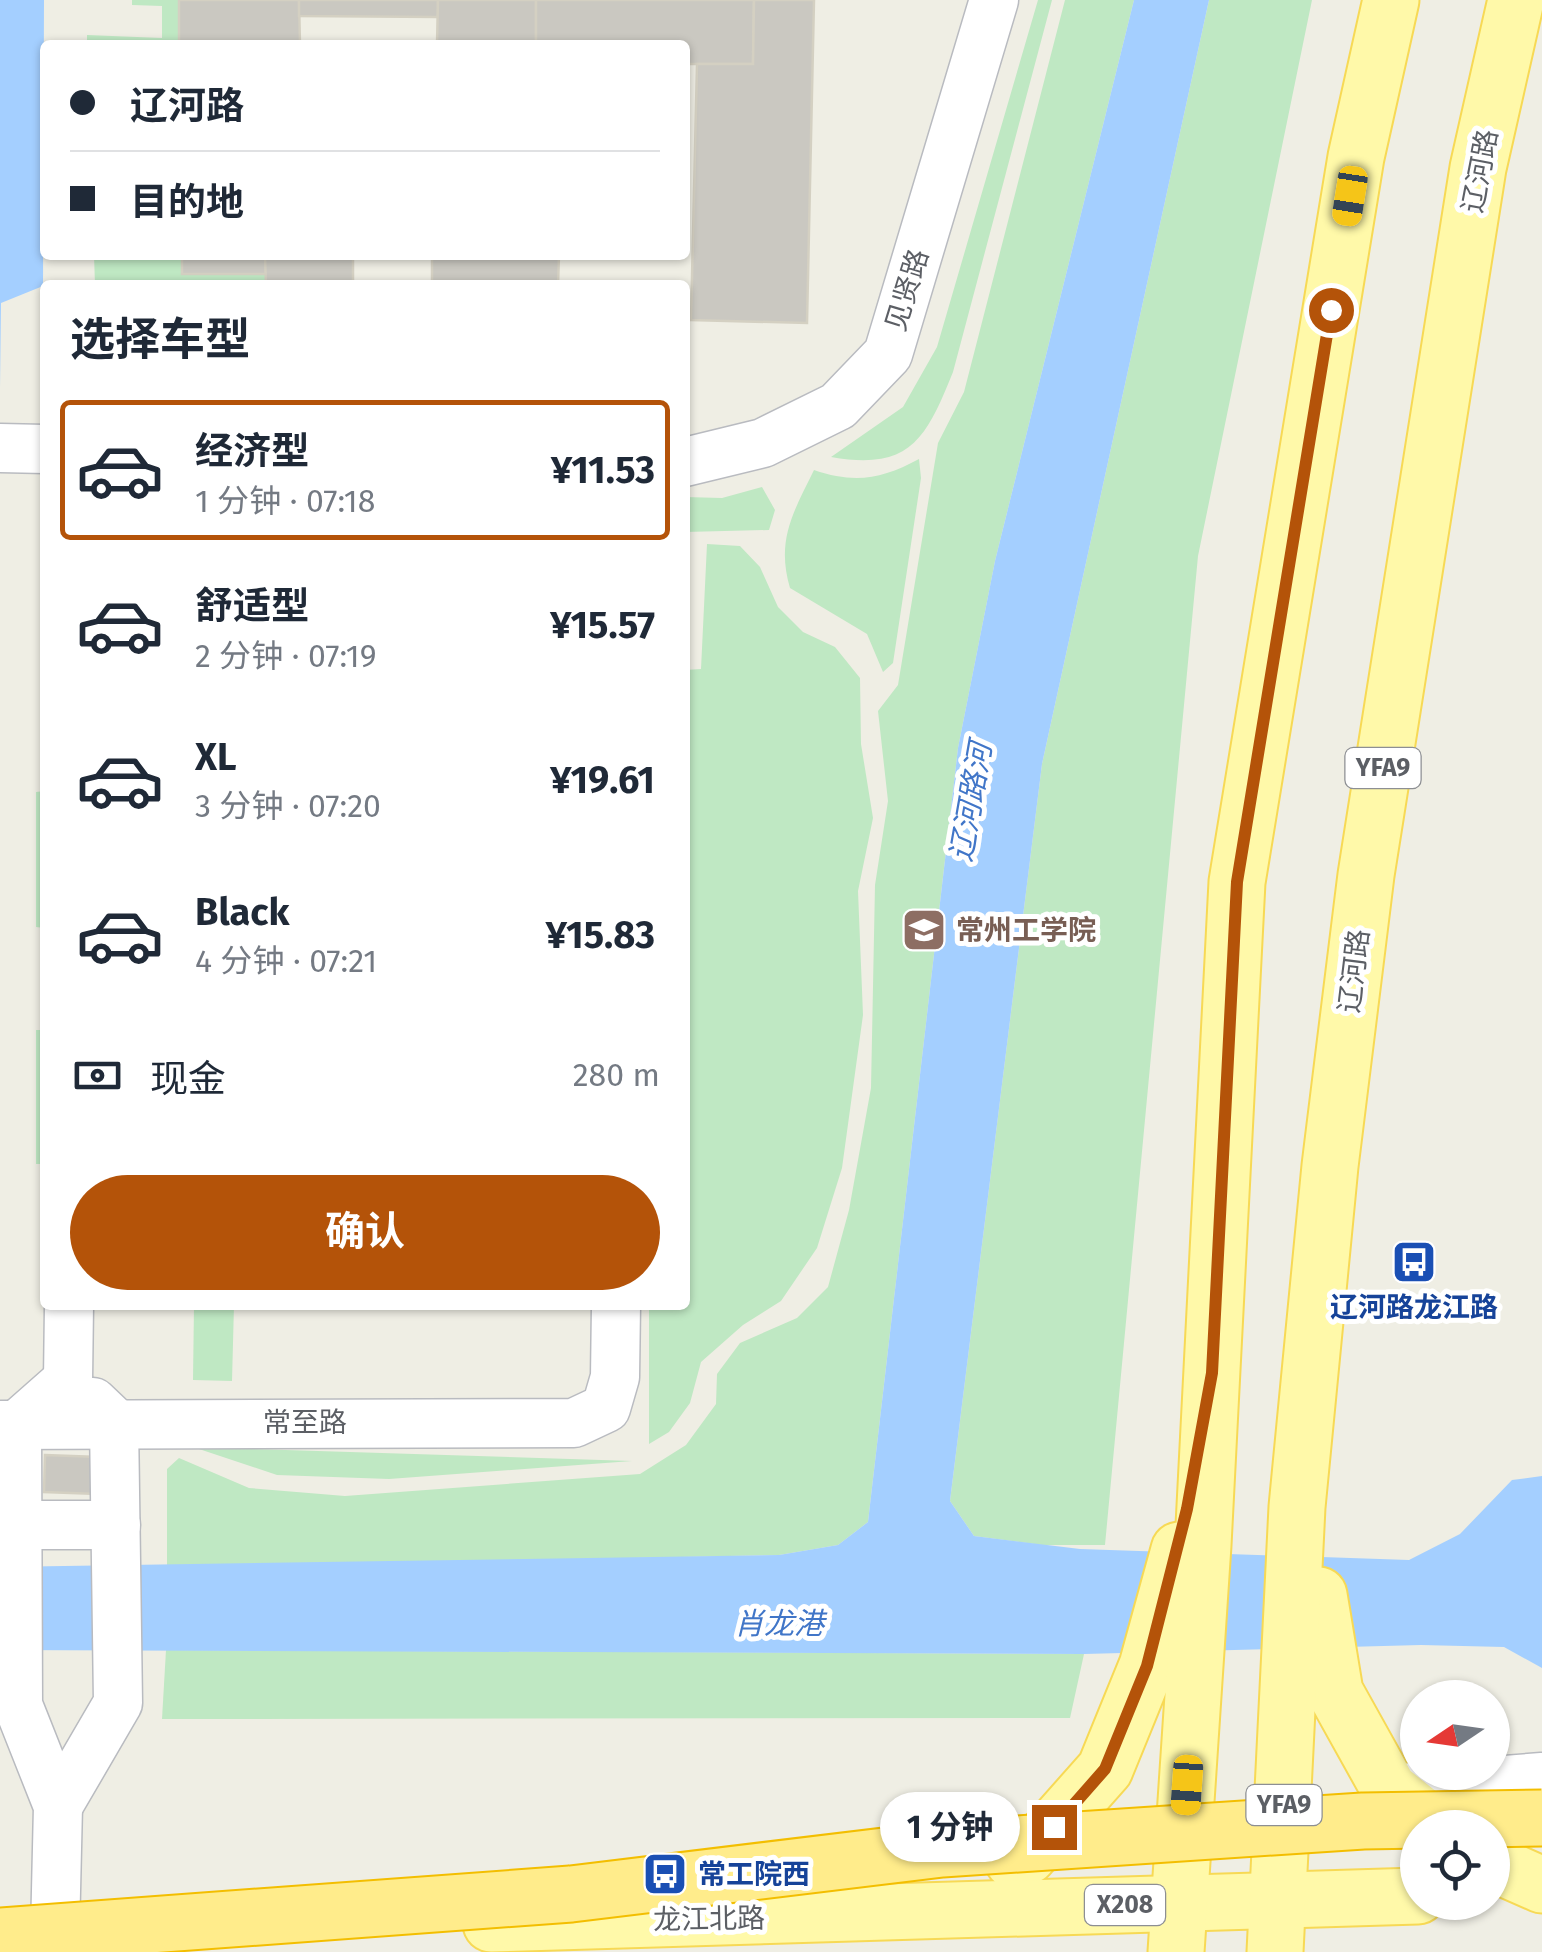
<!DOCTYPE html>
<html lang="zh">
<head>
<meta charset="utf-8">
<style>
  :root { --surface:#fff; --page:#f2f2f3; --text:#1f2937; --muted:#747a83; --line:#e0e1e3; --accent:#b45309 }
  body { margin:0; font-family:"Fira Sans","Noto Sans SC",sans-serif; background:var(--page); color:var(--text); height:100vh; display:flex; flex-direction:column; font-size:38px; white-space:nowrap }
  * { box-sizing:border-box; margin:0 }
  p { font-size:32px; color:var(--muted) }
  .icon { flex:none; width:55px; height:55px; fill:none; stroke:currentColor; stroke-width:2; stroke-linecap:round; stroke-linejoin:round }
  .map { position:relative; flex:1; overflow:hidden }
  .drawer { position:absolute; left:40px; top:280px; width:650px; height:1030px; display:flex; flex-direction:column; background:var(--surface); border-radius:10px; box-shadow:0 2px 8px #0004 }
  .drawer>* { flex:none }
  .banner { position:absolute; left:40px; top:40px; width:650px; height:220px; border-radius:10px; box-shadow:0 2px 8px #0004; display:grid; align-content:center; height:220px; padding:0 30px; background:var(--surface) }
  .needle { width:65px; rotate:257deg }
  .buttons { position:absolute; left:1400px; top:1680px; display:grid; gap:20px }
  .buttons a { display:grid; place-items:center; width:110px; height:110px; border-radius:50%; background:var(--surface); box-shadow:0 2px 8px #0004; font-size:50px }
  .end { position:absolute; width:45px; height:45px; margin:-22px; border:12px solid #b45309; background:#fff; box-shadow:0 0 0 5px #fff }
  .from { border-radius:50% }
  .bubble { position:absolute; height:70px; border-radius:35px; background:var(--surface); box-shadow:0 2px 8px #0004; font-size:32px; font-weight:700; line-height:70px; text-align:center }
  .car { position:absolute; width:30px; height:60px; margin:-30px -15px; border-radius:12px; box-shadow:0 0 8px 2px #0007; background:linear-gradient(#f5c518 24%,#345 0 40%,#f5c518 0 76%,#345 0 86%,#f5c518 0) }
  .banner b { display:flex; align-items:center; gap:35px; height:95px; font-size:38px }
  .banner b+b { border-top:2px solid var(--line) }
  .banner i { width:25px; height:25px; background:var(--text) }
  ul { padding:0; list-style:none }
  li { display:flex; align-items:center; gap:30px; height:140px; margin:0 20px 15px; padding:0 10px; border:5px solid transparent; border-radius:10px }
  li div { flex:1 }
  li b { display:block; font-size:38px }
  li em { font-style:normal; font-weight:700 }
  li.selected { border-color:var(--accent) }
  li>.icon { width:90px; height:90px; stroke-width:1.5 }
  h2 { padding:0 30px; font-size:45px; line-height:120px }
  .pay { display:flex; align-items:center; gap:25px; height:110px; padding:0 30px; font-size:38px }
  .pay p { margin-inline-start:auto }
  .primary-button { display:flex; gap:20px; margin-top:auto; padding:20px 30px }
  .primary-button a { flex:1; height:115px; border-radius:60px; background:var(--accent); color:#fff; font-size:40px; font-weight:700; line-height:115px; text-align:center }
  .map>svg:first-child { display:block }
  .green { fill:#bfe8c3 }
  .water { fill:#a4cfff }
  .building { fill:#cac8c1; stroke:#d4d0c2; stroke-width:2.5 }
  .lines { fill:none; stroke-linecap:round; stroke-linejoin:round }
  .minor-casing { stroke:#b9bbc0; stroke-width:51 }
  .major-casing { stroke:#f7d955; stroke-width:59 }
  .minor { stroke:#fff; stroke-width:48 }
  .major { stroke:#fff9a9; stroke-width:55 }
  .highway-bridge-casing { stroke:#f3be00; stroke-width:59; stroke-linecap:butt }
  .highway-bridge { stroke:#ffec8b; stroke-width:55 }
  .route { stroke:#b45309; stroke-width:12 }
  .labels { text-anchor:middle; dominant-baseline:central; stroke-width:10; stroke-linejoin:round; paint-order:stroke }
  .shield { fill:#fff; stroke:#8d8f93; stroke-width:2.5 }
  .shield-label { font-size:25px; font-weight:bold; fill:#5c5f65 }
  .street-label { font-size:28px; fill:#5c5f65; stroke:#fff }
  .education-label { font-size:28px; font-weight:bold; fill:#785e54; stroke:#fff; text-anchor:start }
  .transit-label { font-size:28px; font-weight:bold; fill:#164399; stroke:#fff }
  .water-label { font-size:30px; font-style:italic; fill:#4176c8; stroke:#fff }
</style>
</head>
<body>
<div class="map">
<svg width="1542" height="1952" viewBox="0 0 1542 1952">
  <rect width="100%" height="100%" fill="#efeee4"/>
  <!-- green -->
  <g class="green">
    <polygon points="132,0 179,0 179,45 87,45 87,35 162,38 162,6 132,5"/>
    <path d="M1038,0H1052L953,372C926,439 910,471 831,457L903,407L937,347Z"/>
    <polygon points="1065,0 1134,0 995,561 958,748 868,1522 838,1545 779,1555 167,1568 167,1469 179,1458 249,1488 345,1496 640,1474 686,1445 716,1404 717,1374 740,1343 797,1318 828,1287 849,1210 871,1088 875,885 888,801 878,711 898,685 938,443 964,392"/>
    <polygon points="1209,0 1312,0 1198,556 1105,1545 1042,1545 974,1536 950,1501 1042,764"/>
    <polygon points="94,255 182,255 183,274 266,274 266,285 95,285"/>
    <path d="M919,459L921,478L893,663L883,672L867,634L790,588C776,540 793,513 814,470C855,484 882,479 919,459Z"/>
    <polygon points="762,487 775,510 769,530 685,532 685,497 722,498"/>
    <polygon points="707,544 740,546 760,567 778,607 803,632 835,647 860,678 861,744 873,818 858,891 863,1015 842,1168 817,1248 781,1301 743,1325 701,1362 690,1403 669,1432 649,1444 649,1305 685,1305 685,670 701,669"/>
    <polygon points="45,791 45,928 36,927 36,792"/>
    <rect x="36" y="1030" width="9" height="134"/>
    <polygon points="194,1305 234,1305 232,1381 193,1380"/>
    <polygon points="193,1447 632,1461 389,1479 277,1475"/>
    <polygon points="166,1650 1084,1654 1070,1718 162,1719"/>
  </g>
  <!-- water -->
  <g class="water">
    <polygon points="0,0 44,0 43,286 1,303 0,388"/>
    <polygon points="1134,0 1209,0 1042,764 950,1501 974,1536 1080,1549 1409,1560 1460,1534 1512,1480 1542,1476 1542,1668 1504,1647 1421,1645 1084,1654 0,1650 0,1567 779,1555 838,1545 868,1522 958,748 995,561"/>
  </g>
  <!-- building -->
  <g class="building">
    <polygon points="179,0 299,0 300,45 179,45"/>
    <polygon points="299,0 438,0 438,17 299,16"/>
    <polygon points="438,0 536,0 536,45 437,45"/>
    <polygon points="536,0 754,0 753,64 685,64 685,45 536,45"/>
    <polygon points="754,0 814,0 807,323 691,320 697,64 753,64"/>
    <polygon points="182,255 265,255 266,274 182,274"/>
    <polygon points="265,255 353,255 353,285 266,285"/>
    <polygon points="432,255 559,255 558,285 432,285"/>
    <polygon points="402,1305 559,1305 559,1308"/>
    <polygon points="45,1455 98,1457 97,1494 44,1492"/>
  </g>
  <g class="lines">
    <defs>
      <g id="minor">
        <polyline points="0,448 45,449"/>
        <polyline points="685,462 763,443 838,406 888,354 994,0"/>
        <polyline points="68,1380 69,1305"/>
        <polyline points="0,1425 574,1423 606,1408 615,1377 616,1305"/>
        <polyline points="17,1525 116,1525"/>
        <polyline points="1389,1789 1542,1777"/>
        <polyline points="58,1806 118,1703 114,1422 93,1402"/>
        <polyline points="55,1933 58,1806 18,1705 17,1425 68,1380"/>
      </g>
      <g id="major">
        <polyline points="1319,1595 1335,1692 1389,1789 1438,1828"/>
        <polyline points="1013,1861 1028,1856 1105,1769 1147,1666 1179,1550"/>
        <polyline points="1492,1863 1542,1885"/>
        <polyline points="491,1924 1418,1896"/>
        <polyline points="1176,1952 1203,1545 1237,882 1356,157 1391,0"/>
        <polyline points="1275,1952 1297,1507 1330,1166 1366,875 1478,168 1516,0"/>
      </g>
    </defs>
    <!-- minor casing -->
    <use href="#minor" class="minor-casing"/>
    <!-- major casing -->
    <use href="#major" class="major-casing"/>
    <!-- minor -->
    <use href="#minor" class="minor"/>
    <!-- major -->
    <use href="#major" class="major"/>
    <defs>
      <polyline id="highway-bridge" points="0,1936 571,1894 942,1849 1363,1821 1542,1818"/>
    </defs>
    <!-- highway-bridge casing -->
    <use href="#highway-bridge" class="highway-bridge-casing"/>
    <!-- highway-bridge -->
    <use href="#highway-bridge" class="highway-bridge"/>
  </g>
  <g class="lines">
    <!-- route -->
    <polyline class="route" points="1054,1827 1105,1769 1147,1666 1187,1509 1212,1373 1237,882 1331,310"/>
  </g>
  <!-- icons -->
  <defs>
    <symbol id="university-square" viewBox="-11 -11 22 22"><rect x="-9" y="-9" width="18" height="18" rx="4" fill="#8d6e63" stroke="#fff"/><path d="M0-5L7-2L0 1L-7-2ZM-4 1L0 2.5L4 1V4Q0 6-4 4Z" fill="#fff"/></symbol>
    <symbol id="bus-square" viewBox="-11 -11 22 22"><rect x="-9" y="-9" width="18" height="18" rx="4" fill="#1a4fb4" stroke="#fff"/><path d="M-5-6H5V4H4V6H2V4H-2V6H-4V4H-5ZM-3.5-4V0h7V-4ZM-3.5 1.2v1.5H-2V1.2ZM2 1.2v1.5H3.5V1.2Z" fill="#fff"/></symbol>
  </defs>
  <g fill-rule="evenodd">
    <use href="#university-square" x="899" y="905" width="50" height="50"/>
    <use href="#bus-square" x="1389" y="1237" width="50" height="50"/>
    <use href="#bus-square" x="640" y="1849" width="50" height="50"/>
  </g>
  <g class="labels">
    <!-- shield labels -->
    <g class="shield">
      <rect x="1345.5" y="748" width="75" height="40" rx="8"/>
      <rect x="1246.5" y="1785" width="75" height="40" rx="8"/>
      <rect x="1085" y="1885" width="80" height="40" rx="8"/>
    </g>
    <g class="shield-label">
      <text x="1383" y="768">YFA9</text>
      <text x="1284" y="1805">YFA9</text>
      <text x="1125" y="1905">X208</text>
    </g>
    <!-- street labels -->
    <g class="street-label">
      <text transform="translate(1480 171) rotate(-79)">辽河路</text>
      <text transform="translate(907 290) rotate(-73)">见贤路</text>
      <text transform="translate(1354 971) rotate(-83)">辽河路</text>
      <text x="305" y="1422">常至路</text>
      <text transform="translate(709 1919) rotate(-1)">龙江北路</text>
    </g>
    <!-- education labels -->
    <g class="education-label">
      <text x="956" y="930">常州工学院</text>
    </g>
    <!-- transit labels -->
    <g class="transit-label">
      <text x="1414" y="1307">辽河路龙江路</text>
      <text x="698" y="1874" text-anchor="start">常工院西</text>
    </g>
    <!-- water labels -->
    <g class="water-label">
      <text transform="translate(971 802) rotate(-80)">辽河路河</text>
      <text x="779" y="1624">肖龙港</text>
    </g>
  </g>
</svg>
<div class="buttons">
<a><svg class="needle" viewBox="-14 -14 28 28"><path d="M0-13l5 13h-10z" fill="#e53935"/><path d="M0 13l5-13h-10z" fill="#747a83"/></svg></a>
<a><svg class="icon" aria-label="locate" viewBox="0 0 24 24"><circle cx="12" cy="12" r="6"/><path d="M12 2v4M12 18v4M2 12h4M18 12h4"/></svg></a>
</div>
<i class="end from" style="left:1331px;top:310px"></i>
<i class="end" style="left:1054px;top:1827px"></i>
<div class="bubble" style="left:880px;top:1792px;width:140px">1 分钟</div>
<i class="car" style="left:1350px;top:196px;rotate:189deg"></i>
<i class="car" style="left:1187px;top:1785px;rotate:184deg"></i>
<div class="banner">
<b><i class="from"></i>辽河路</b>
<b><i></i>目的地</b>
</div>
<section class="drawer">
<h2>选择车型</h2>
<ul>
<li class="selected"><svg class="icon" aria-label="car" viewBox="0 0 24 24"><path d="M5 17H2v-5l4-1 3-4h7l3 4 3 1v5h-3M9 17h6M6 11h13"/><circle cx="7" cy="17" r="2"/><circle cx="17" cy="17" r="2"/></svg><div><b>经济型</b><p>1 分钟 · 07:18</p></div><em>¥11.53</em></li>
<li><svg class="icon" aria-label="car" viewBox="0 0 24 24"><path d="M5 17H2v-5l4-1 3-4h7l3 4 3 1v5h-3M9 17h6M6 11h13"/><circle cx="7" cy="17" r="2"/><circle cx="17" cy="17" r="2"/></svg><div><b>舒适型</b><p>2 分钟 · 07:19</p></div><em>¥15.57</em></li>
<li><svg class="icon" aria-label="car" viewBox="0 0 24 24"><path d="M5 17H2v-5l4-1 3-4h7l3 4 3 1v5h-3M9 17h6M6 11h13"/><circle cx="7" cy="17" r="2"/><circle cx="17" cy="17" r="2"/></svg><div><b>XL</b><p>3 分钟 · 07:20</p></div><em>¥19.61</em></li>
<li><svg class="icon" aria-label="car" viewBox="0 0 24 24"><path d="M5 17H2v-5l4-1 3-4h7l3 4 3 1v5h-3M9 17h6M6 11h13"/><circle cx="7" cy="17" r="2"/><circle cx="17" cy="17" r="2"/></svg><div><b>Black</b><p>4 分钟 · 07:21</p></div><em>¥15.83</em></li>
</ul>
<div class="pay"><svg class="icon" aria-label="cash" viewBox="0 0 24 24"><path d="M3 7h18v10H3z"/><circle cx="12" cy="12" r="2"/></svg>现金<p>280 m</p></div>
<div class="primary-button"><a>确认</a></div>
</section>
</div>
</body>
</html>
